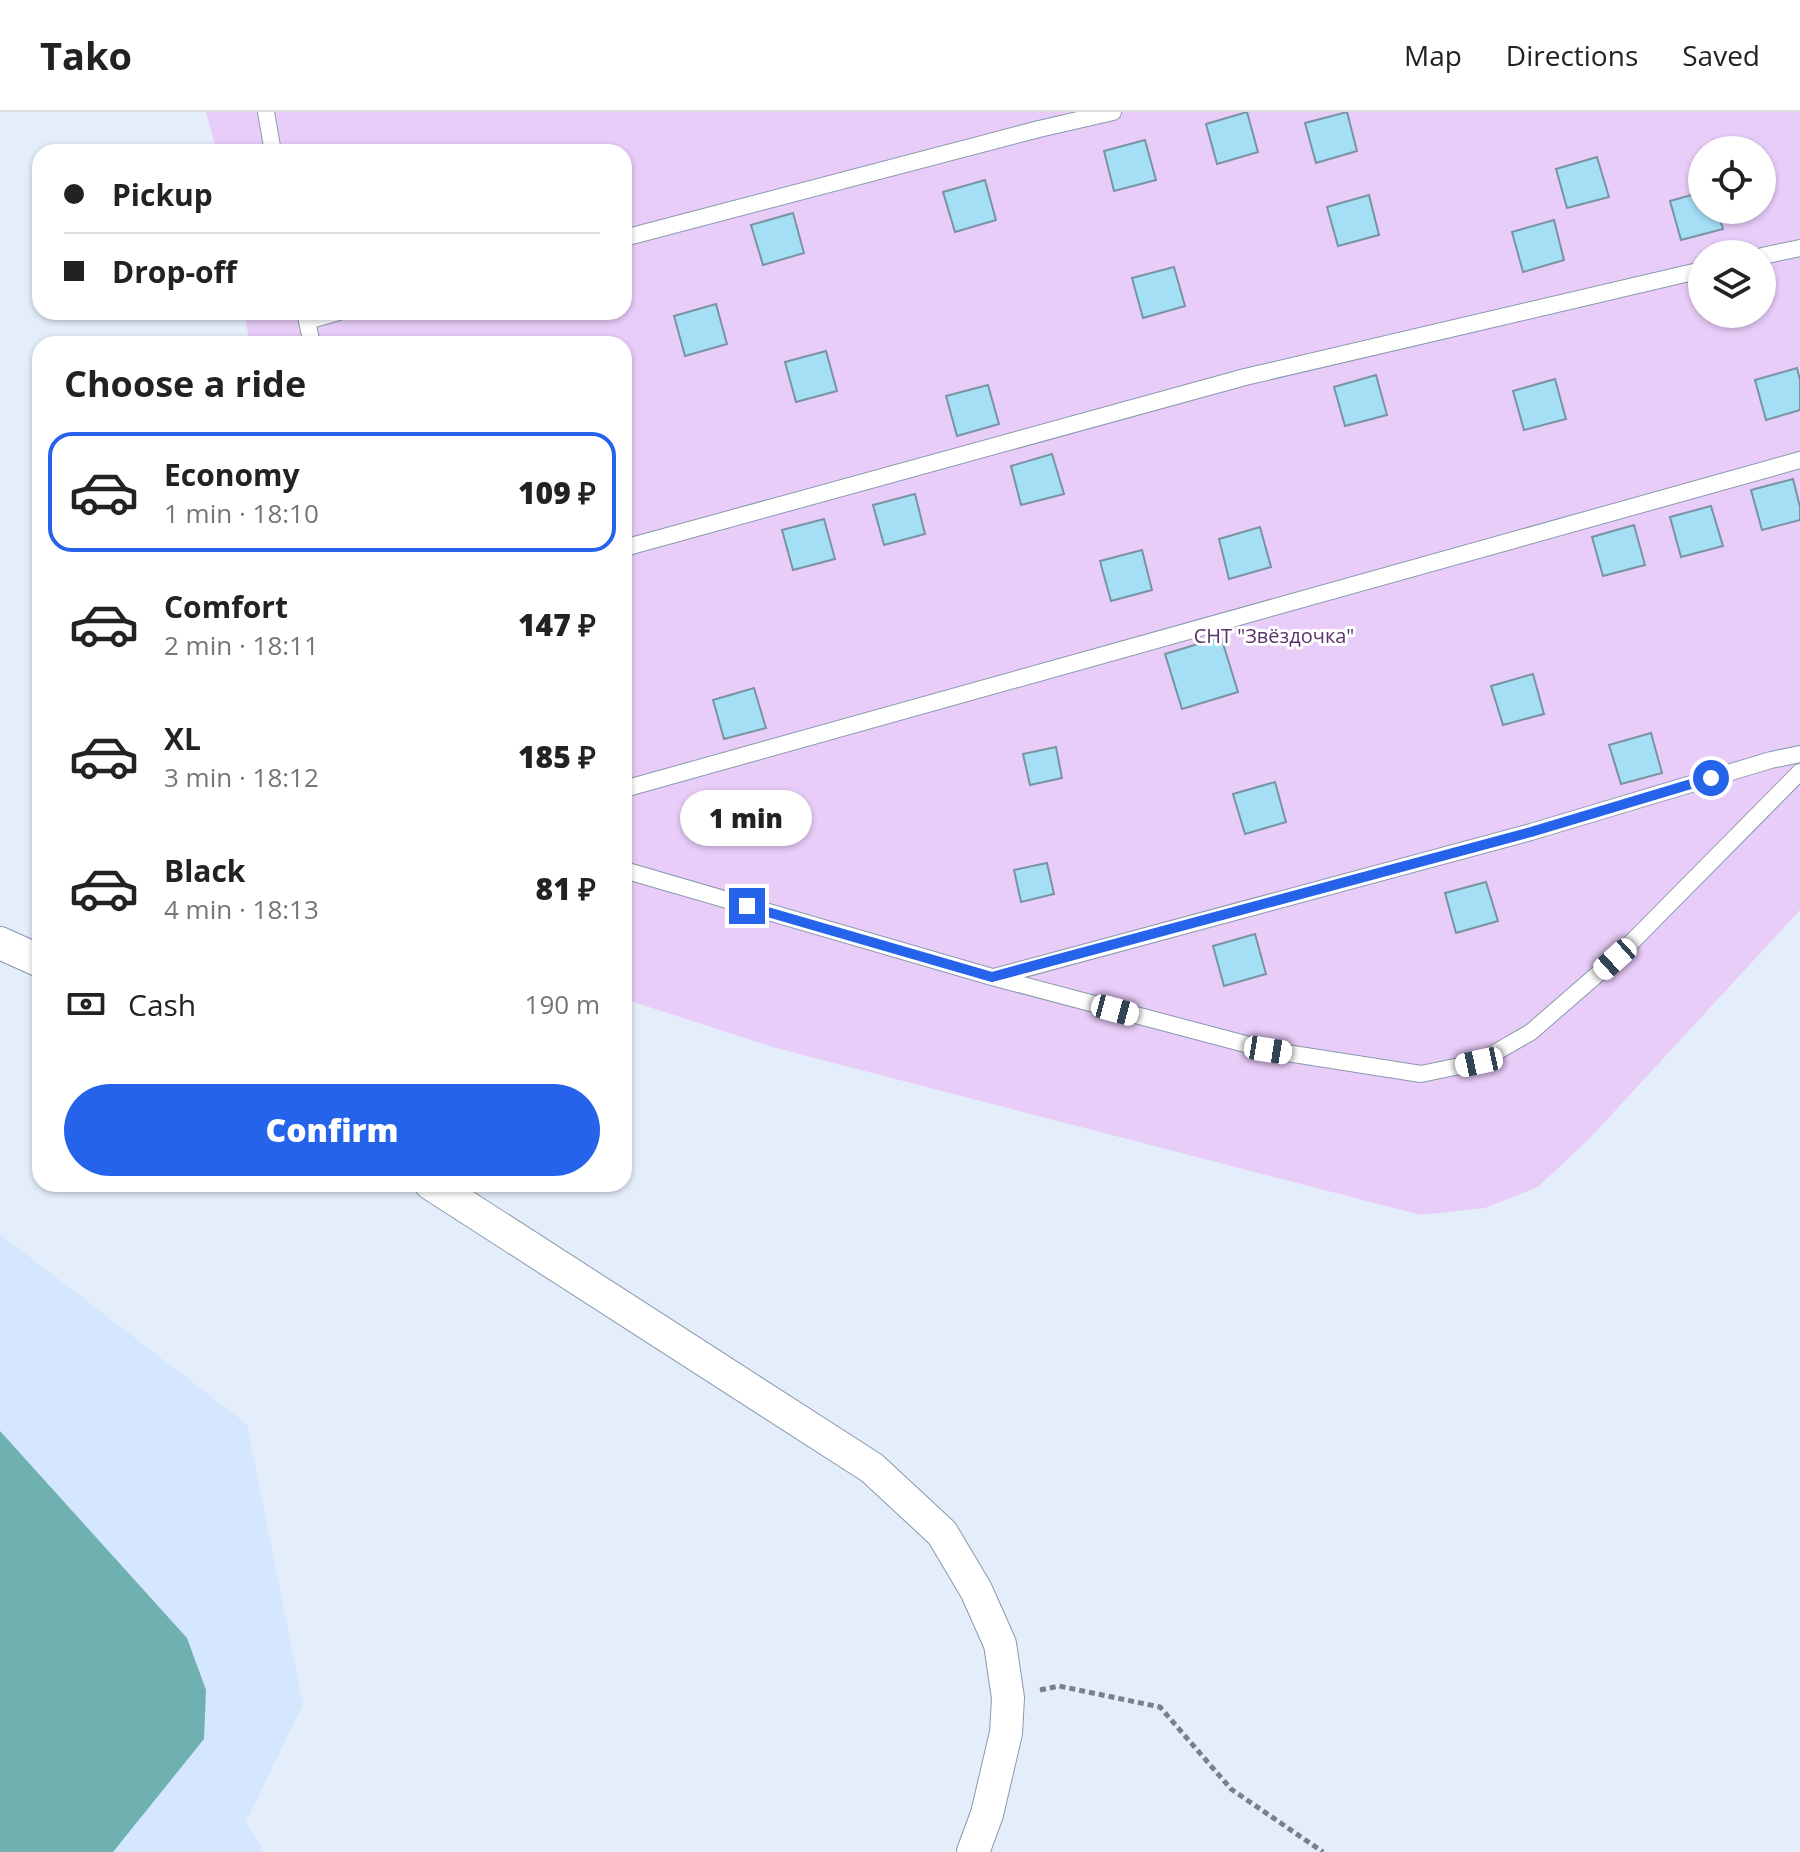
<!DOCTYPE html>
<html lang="en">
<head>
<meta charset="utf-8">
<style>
  :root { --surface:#fff; --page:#f6f6f6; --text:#222; --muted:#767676; --line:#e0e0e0; --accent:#2563eb }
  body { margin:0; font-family:"Open Sans",sans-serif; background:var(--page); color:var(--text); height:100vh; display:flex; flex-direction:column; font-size:30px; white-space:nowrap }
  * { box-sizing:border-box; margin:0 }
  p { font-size:26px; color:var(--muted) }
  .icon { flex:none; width:44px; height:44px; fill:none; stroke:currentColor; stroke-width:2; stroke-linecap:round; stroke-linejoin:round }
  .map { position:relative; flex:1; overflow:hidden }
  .drawer { position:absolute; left:32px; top:224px; width:600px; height:856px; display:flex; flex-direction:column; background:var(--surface); border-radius:24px; box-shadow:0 2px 6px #0004 }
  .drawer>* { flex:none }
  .guide { position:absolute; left:32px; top:32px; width:600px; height:176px; border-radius:24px; box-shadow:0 2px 6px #0004; display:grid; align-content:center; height:176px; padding:0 32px; background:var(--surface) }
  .buttons { position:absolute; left:1688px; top:24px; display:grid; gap:16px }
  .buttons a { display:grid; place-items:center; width:88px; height:88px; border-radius:50%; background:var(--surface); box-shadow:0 2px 6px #0004; font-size:40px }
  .end { position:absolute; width:36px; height:36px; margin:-18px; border:10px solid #2563eb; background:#fff; box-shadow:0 0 0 4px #fff }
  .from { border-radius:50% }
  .bubble { position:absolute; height:56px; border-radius:28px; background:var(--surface); box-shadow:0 2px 6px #0004; font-size:26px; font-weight:800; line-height:56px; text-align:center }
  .car { position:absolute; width:24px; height:48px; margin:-24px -12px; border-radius:10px; box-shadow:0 0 6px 2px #0007; background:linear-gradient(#fff 24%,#345 0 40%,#fff 0 76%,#345 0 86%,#fff 0) }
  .guide b { display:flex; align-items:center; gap:28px; height:76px; font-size:30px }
  .guide b+b { border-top:2px solid var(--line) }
  .guide i { width:20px; height:20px; background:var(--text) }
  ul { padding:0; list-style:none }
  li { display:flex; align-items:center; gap:24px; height:120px; margin:0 16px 12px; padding:0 16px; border:4px solid transparent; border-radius:24px }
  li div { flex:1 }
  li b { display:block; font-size:30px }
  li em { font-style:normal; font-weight:800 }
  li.on { border-color:var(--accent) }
  li>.icon { width:72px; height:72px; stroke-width:1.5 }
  h2 { padding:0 32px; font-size:36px; line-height:96px }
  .pay { display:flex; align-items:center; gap:20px; height:88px; padding:0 32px; font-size:30px }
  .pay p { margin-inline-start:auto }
  .cta { display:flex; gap:16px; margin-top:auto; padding:16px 32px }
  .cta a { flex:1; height:92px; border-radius:48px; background:var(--accent); color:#fff; font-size:32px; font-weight:800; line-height:92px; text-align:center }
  header { display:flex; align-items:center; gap:48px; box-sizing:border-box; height:112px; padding:0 40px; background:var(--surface); border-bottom:2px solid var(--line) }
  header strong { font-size:38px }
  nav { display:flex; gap:44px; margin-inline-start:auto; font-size:28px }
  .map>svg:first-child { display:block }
  .built { fill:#d5e7fe }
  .green { fill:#e9cdf9; fill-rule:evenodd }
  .water { fill:#6eb1b0 }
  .building { fill:#a4dff6; stroke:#79949f; stroke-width:2 }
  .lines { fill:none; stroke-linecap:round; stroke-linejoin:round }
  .service-casing { stroke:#8899ad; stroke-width:18 }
  .minor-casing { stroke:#8899ad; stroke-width:34 }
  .path { stroke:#78808a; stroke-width:5; stroke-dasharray:6 4; stroke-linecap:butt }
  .service { stroke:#fff; stroke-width:16 }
  .minor { stroke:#fff; stroke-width:32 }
  .route { stroke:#2563eb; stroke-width:10 }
  .labels { text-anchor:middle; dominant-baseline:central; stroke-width:6; stroke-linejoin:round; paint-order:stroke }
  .park-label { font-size:20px; fill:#59346b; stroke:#fff }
</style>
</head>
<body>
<header>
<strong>Tako</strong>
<nav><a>Map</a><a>Directions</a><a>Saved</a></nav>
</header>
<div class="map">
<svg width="1800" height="1740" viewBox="0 0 1800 1740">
  <rect width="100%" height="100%" fill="#e4eefb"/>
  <!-- built -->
  <polygon class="built" points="0,1122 247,1312 303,1592 246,1710 264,1740 0,1740"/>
  <!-- green -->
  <path class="green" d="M206,0H1800V798L1590,1026L1538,1075L1485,1096L1421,1103L776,936L624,887V232H250L244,200H624V40H217ZM1702,38H1762V98H1702ZM1702,142H1762V202H1702Z"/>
  <!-- water -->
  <polygon class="water" points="0,1319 187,1526 206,1578 204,1627 113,1740 0,1740"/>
  <!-- building -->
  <g class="building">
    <polygon points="1247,0 1258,40 1217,52 1206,12"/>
    <polygon points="1347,0 1357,39 1316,51 1305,11"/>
    <polygon points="1145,28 1156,68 1114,79 1104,39"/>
    <polygon points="1597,45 1609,85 1567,96 1556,57"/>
    <polygon points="985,68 996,108 955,120 943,80"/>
    <polygon points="1702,80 1702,98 1717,98 1723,117 1681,128 1670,89"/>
    <polygon points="1369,83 1379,123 1338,134 1327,95"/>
    <polygon points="793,101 804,141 763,153 751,113"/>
    <polygon points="1554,108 1564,148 1523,160 1512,120"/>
    <polygon points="1174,155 1185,194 1143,206 1132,166"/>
    <polygon points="716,192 727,232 685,244 674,204"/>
    <polygon points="826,239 837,279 796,290 785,250"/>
    <polygon points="1797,256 1800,268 1800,298 1766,308 1755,268"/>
    <polygon points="1376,263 1387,303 1345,314 1334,275"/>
    <polygon points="1555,267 1566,307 1524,318 1513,279"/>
    <polygon points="988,273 999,312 957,324 946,284"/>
    <polygon points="1052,342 1064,382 1021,393 1011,354"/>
    <polygon points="1793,367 1800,395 1800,408 1762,418 1751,378"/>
    <polygon points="915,382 925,422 884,433 873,393"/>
    <polygon points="1711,394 1723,434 1681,445 1670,405"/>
    <polygon points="824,407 835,447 793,458 782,418"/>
    <polygon points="1634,413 1645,453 1603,464 1592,425"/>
    <polygon points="1260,415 1271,455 1229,467 1219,427"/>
    <polygon points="1142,438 1152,478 1111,489 1100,449"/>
    <polygon points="1221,525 1238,580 1182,597 1165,542"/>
    <polygon points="1533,562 1544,602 1503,613 1491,574"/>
    <polygon points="754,576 766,616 724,627 713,588"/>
    <polygon points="1651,621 1662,661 1621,672 1609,633"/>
    <polygon points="1056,635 1062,666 1030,673 1023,642"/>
    <polygon points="1275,670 1286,710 1245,722 1233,682"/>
    <polygon points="1047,751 1054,782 1021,790 1014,758"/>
    <polygon points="1486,770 1498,809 1456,821 1445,781"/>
    <polygon points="1255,822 1266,862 1224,874 1213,834"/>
  </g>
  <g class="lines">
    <defs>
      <g id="service">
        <polyline points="266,0 273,40"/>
        <polyline points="624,126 1039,17 1113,0"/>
        <polyline points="1762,144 1800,136"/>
        <polyline points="305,200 312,232"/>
        <polyline points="307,209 339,200"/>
        <polyline points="624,436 1245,265 1702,158"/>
        <polyline points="624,677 1800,348"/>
        <polyline points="624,758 992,865 1268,938 1421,962 1479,950 1531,920 1615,847 1800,660"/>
        <polyline points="994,865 1531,720 1771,648 1800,642"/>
      </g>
      <g id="minor">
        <polyline points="0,831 40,849"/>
        <polyline points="431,1072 872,1356 942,1421 976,1478 1000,1532 1008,1586 1006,1621 987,1702 973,1740"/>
      </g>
    </defs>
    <!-- service casing -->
    <use href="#service" class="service-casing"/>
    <!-- minor casing -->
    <use href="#minor" class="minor-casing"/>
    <!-- path -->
    <polyline class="path" points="1040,1578 1059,1574 1160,1595 1231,1677 1323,1740"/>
    <!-- service -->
    <use href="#service" class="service"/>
    <!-- minor -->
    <use href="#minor" class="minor"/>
  </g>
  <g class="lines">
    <!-- route -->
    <polyline class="route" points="747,794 992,865 1531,720 1711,666"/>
  </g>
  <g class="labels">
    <!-- park labels -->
    <g class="park-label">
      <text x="1274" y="523">СНТ "Звёздочка"</text>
    </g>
  </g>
</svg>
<div class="buttons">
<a><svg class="icon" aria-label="locate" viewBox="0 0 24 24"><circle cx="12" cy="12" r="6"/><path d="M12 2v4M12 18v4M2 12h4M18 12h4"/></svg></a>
<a><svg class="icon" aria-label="layers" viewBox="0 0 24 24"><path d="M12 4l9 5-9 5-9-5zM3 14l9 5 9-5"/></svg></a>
</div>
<i class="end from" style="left:1711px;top:666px"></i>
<i class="end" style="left:747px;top:794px"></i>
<div class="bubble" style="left:680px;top:678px;width:132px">1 min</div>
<i class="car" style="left:1615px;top:847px;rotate:228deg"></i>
<i class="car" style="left:1115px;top:898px;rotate:105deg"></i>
<i class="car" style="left:1268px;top:938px;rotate:99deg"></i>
<i class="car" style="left:1479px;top:950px;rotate:258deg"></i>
<div class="guide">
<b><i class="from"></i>Pickup</b>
<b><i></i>Drop-off</b>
</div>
<section class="drawer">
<h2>Choose a ride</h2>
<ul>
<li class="on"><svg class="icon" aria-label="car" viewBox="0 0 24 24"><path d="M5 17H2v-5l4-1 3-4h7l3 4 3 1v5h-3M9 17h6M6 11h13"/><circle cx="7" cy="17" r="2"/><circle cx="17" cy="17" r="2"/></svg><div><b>Economy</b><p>1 min · 18:10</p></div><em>109 ₽</em></li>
<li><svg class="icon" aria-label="car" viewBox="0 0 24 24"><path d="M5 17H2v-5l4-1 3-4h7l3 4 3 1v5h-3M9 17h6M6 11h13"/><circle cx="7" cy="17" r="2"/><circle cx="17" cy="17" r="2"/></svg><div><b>Comfort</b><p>2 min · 18:11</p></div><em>147 ₽</em></li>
<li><svg class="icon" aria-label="car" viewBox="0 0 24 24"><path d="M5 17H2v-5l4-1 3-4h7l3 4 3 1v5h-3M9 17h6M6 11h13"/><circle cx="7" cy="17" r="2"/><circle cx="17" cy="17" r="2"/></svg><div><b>XL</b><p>3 min · 18:12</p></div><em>185 ₽</em></li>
<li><svg class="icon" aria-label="car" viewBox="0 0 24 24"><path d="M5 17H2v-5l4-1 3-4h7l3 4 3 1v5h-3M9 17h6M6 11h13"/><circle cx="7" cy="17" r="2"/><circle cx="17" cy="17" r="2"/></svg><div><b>Black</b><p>4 min · 18:13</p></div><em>81 ₽</em></li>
</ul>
<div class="pay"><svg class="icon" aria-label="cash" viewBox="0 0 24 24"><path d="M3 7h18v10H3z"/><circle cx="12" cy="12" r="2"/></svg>Cash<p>190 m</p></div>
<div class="cta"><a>Confirm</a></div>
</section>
</div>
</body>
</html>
